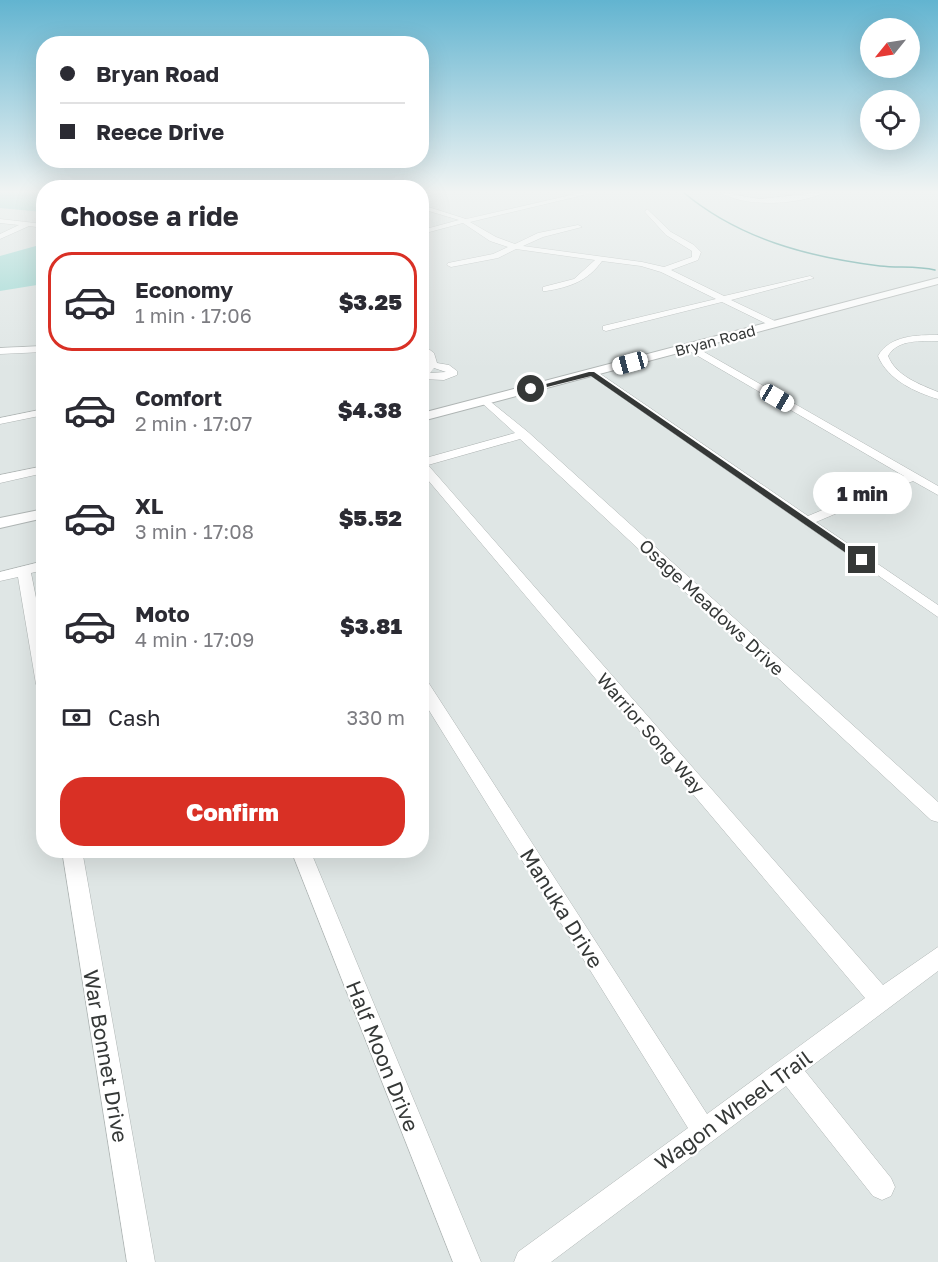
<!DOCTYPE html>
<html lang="en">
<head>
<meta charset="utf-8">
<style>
  :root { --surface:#fff; --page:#f7f7f7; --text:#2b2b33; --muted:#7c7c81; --line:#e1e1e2; --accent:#d93025 }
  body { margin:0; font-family:"Golos Text",sans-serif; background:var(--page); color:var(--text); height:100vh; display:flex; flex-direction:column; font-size:22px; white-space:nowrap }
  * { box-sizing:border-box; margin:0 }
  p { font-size:20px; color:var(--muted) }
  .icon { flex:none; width:33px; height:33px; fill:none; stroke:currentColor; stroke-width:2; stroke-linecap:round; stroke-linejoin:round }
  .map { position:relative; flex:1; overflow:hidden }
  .sheet { position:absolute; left:36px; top:180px; width:393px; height:678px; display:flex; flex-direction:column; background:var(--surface); border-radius:24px; box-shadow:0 6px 24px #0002 }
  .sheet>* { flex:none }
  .guide { position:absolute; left:36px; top:36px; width:393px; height:132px; border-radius:24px; box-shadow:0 6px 24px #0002; display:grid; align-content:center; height:132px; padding:0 24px; background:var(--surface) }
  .needle { width:39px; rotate:240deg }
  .tools { position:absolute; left:860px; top:18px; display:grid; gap:12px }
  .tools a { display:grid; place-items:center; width:60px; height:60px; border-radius:50%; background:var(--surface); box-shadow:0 6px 24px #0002; font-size:30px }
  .end { position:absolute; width:27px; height:27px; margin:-14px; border:8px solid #353837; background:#fff; box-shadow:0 0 0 3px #fff }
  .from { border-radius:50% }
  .bubble { position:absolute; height:42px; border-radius:21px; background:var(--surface); box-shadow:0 6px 24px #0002; font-size:20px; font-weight:800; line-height:42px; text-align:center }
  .car { position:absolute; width:18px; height:36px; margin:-18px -9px; border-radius:8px; box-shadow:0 0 4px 2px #0007; background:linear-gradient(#fff 24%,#345 0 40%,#fff 0 76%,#345 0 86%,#fff 0) }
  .guide b { display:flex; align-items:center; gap:21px; height:57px; font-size:22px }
  .guide b+b { border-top:2px solid var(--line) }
  .guide i { width:15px; height:15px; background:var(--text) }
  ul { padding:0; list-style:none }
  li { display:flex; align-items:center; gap:18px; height:99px; margin:0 12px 9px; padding:0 12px; border:3px solid transparent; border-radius:24px }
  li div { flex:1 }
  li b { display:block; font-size:22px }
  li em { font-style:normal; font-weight:800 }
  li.current { border-color:var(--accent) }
  li>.icon { width:54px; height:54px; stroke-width:1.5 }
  h2 { padding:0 24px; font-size:27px; line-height:72px }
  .pay { display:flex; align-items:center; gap:15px; height:66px; padding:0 24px; font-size:22px }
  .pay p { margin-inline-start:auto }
  .action { display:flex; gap:12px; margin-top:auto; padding:12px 24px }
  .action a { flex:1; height:69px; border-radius:24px; background:var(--accent); color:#fff; font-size:24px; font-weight:800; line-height:69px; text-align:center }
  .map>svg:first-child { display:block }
  .green { fill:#93d5cf }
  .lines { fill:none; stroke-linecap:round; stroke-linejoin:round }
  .stream { stroke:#38908a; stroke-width:1.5 }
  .minor-casing { stroke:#afb5b4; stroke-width:1 }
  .major-casing { stroke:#afb5b4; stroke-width:2 }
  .minor { fill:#fff; fill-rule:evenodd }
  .major { fill:#fff; fill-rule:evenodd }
  .route { fill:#353837 }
  .labels { text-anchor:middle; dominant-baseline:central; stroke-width:4.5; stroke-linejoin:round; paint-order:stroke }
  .far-street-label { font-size:15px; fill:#353837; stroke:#fff }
  .street-label { font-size:18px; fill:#353837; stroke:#fff }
  .near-street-label { font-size:21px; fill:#353837; stroke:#fff }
</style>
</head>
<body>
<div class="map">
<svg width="938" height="1262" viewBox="0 0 938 1262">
  <rect width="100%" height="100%" fill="#dfe6e5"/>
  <!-- green -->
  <g class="green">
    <polygon points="0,192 43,192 43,212 0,208"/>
    <polygon points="43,244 43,284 0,291 0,256"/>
  </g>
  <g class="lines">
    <!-- stream -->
    <path class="stream" d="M683,192C739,239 808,257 880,266C898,268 917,266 935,270"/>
    <defs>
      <g id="minor">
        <polygon points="443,192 422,197 422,193"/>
        <path d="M584,192H596L470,222L496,237L515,244L538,233L578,225L582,227L543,237L523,246L642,262L664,267L692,257V251L666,235L645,212L647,209L671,232L694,245L701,252L698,260L671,270L724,296L810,276L814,278L731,300L777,322V326H771L722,302L606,331L603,330V326L716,299L661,272L641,266L602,261C588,281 570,287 546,291H543V287L574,279L595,260L516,249L498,258L451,267L447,265L448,263L493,254L508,247L490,241L463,223L422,234V230L459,220L422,209V205L466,219Z"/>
        <path d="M720,192L759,199L825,192C801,205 743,208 720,192Z"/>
        <polygon points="0,219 44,224 44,228 29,226 0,239 0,234 19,225 0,223"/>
        <path d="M938,335V341C922,341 897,339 888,356C896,376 919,384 938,392V399C915,392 888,380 878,356C890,335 917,335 938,335Z"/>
        <path d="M422,344L434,353L437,363L449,365L457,371V375L444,380L422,379C422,371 427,366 426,356L422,352ZM434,368L446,372L430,373Z"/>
        <polygon points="686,345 692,345 938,486 938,495 913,481 816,522 938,605 938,617 587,373 596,371 808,516 904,476 686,349"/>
        <polygon points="44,346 44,352 0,354 0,348"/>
        <polygon points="486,398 528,432 938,802 938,822 931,820 520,439 428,465 883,985 938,947 938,971 805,1071 891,1178 895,1187 891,1196 882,1200 873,1196 786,1086 551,1262 514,1262 518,1252 688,1128 422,699 422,680 428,682 707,1114 865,998 422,473 422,459 515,433 482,403 481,401"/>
        <polygon points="44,409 44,415 0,424 0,418"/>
        <polygon points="44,466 44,473 0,483 0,475"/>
        <polygon points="44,561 44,570 31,573 44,638 44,690 38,688 36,684 18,577 0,581 0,572"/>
        <polygon points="62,850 82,850 155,1262 127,1262"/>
        <polygon points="291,850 310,850 481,1262 453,1262"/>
      </g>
      <g id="major">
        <polygon points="938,278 938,284 422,421 422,413"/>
        <polygon points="44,509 44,518 0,528 0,518"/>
      </g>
    </defs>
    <!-- minor casing -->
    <use href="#minor" class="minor-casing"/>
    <!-- major casing -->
    <use href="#major" class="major-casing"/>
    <!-- minor -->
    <use href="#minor" class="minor"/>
    <!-- major -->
    <use href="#major" class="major"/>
  </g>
  <!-- sky -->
  <linearGradient id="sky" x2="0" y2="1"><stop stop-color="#62b4d0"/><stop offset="0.52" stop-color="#f1f4f3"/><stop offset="1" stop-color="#f1f4f3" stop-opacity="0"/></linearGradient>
  <rect width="938" height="369" fill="url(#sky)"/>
  <!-- route -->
  <polygon class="route" points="589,372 594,372 865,558 865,562 859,562 591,376 531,391 528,389"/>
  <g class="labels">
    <!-- far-street labels -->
    <g class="far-street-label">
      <text transform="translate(715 340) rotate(-15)">Bryan Road</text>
    </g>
    <!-- street labels -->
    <g class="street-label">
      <text transform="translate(712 607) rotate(43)">Osage Meadows Drive</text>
      <text transform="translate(651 733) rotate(49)">Warrior Song Way</text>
    </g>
    <!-- near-street labels -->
    <g class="near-street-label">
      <text transform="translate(562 908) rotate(58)">Manuka Drive</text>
      <text transform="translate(106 1056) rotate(80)">War Bonnet Drive</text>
      <text transform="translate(383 1056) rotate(68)">Half Moon Drive</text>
      <text transform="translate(733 1110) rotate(-36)">Wagon Wheel Trail</text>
    </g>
  </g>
</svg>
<div class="tools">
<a><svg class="needle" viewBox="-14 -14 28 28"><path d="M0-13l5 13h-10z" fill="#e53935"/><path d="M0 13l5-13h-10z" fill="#7c7c81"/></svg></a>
<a><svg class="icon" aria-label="locate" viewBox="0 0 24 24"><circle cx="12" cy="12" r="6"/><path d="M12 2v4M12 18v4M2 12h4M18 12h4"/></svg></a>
</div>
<i class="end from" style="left:531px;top:389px"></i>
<i class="end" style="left:862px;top:560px"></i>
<div class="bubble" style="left:813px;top:472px;width:99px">1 min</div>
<i class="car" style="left:630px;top:363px;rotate:255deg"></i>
<i class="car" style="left:777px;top:398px;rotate:120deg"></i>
<div class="guide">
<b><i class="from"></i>Bryan Road</b>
<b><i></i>Reece Drive</b>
</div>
<section class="sheet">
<h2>Choose a ride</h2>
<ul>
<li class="current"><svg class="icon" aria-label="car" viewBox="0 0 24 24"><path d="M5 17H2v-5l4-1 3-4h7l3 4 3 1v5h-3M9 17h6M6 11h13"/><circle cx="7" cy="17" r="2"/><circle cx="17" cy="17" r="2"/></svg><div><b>Economy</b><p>1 min · 17:06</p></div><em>$3.25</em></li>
<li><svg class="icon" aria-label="car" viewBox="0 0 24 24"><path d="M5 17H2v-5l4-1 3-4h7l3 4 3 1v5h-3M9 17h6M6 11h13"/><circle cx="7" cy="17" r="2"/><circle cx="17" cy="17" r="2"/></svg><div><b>Comfort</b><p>2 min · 17:07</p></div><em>$4.38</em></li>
<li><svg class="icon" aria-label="car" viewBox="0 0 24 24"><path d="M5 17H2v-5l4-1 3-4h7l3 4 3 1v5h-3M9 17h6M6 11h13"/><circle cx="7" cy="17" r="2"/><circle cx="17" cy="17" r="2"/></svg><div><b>XL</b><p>3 min · 17:08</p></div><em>$5.52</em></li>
<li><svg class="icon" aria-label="car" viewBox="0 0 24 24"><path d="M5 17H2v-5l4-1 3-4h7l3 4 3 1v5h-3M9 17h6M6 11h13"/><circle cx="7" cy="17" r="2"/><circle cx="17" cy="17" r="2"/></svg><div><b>Moto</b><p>4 min · 17:09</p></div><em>$3.81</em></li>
</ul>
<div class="pay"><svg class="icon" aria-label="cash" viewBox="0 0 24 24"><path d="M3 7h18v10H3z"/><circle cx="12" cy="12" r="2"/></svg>Cash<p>330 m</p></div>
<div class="action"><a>Confirm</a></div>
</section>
</div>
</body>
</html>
